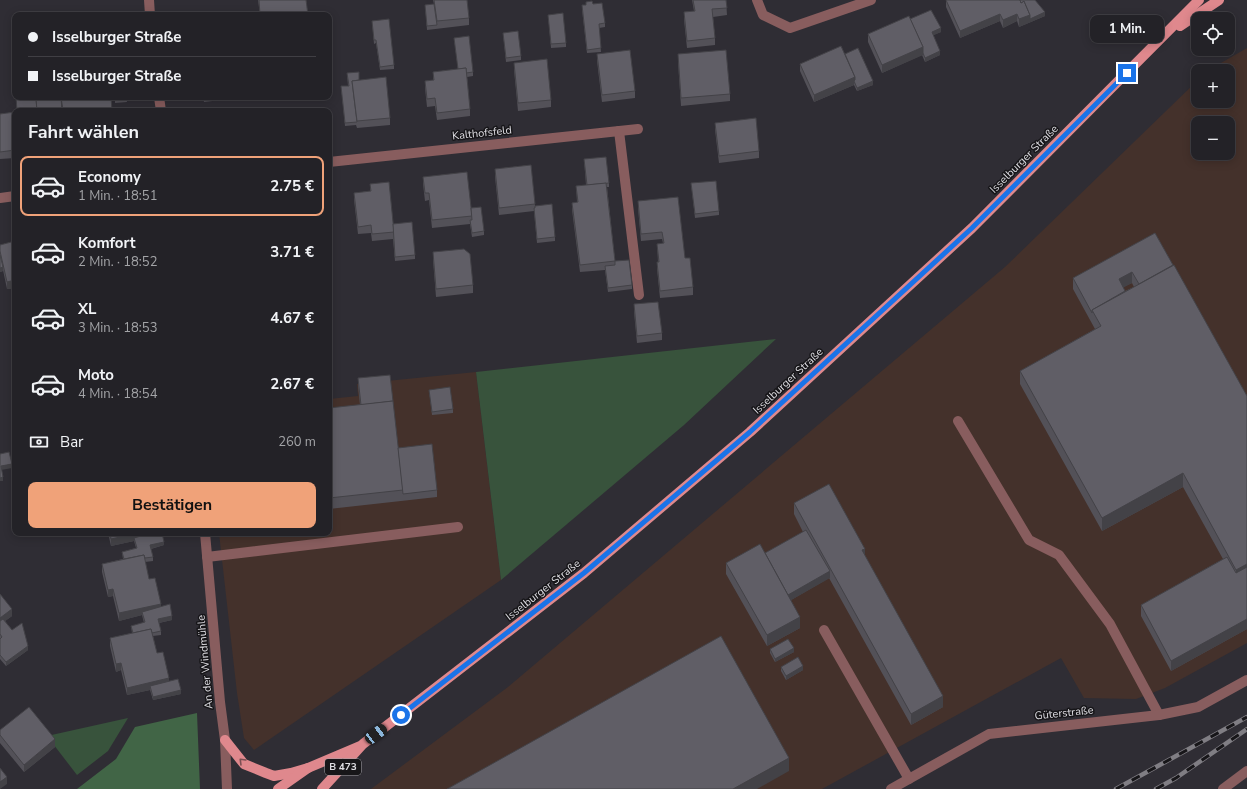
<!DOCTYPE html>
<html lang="de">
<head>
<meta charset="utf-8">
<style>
  :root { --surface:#232227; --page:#2b2a2f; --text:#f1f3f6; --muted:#a3a4a7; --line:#403f44; --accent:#f0a279 }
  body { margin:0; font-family:"Nunito Sans",sans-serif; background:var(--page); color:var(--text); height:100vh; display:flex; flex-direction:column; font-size:15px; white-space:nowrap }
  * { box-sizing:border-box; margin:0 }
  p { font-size:13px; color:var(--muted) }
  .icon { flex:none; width:22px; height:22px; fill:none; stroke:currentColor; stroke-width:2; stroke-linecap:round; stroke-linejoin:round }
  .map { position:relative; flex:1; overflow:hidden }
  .drawer { position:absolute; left:12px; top:108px; width:320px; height:428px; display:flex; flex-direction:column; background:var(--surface); border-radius:8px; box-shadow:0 2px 10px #0003,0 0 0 1px var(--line) }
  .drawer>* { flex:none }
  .guide { position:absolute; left:12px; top:12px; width:320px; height:88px; border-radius:8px; box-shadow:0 2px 10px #0003,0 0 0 1px var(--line); display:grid; align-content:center; height:88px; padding:0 16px; background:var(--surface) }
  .fabs { position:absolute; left:1191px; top:12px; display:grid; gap:8px }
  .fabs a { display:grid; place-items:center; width:44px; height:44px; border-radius:8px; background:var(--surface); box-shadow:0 2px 10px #0003,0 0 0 1px var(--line); font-size:20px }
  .end { position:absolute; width:18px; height:18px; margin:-9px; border:5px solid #1a73e8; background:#fff; box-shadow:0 0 0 2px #fff }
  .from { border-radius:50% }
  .bubble { position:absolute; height:28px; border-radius:8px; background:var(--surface); box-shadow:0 2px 10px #0003,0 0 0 1px var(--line); font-size:13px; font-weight:700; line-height:28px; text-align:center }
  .car { position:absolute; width:12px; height:24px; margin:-12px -6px; border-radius:5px; box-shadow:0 0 3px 1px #0007; background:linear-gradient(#222 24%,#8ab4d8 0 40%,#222 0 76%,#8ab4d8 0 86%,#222 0) }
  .guide b { display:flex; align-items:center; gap:14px; height:38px; font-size:15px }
  .guide b+b { border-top:1px solid var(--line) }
  .guide i { width:10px; height:10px; background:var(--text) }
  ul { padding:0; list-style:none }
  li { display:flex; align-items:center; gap:12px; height:60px; margin:0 8px 6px; padding:0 8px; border:2px solid transparent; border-radius:8px }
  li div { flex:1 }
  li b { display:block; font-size:15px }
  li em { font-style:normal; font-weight:700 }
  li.on { border-color:var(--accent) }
  li>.icon { width:36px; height:36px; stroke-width:1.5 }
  h2 { padding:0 16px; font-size:18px; line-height:48px }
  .pay { display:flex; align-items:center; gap:10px; height:44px; padding:0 16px; font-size:15px }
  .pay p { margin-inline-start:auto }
  .action { display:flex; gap:8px; margin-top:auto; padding:8px 16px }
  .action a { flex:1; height:46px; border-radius:8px; background:var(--accent); color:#111; font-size:16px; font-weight:700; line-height:46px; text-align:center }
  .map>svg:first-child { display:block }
  .commercial { fill:#44312b; fill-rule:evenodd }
  .green { fill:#38533c }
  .forest { fill:#416546 }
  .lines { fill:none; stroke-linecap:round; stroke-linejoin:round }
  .lane { stroke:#885d5e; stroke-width:10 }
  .street { stroke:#885d5e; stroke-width:10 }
  .primary { stroke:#df888d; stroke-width:10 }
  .rail-casing { stroke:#807e84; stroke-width:4.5 }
  .rail { stroke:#171619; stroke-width:3; stroke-dasharray:9; stroke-linecap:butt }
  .wall { fill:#535158; fill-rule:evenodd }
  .shaded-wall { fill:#434247 }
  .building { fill:#605e66; stroke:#434247 }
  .oneway { stroke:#7b4f53 }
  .route { stroke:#1a73e8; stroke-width:5 }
  .labels { text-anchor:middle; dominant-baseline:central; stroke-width:3; stroke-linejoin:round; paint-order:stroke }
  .shield { fill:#171619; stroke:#a3a2a6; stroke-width:1 }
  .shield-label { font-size:10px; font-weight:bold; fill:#dfdee3 }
  .street-label { font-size:11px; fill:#dfdee3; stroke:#171619 }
</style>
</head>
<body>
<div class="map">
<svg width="1247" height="789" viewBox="0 0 1247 789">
  <rect width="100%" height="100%" fill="#2f2d34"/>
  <!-- commercial -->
  <g class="commercial">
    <path d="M1247,48V643L1165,688L1136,699L1084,698L1061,658L822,789H371L508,687L1005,267L1198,80V101H1228V71H1207ZM1198,123H1228V153H1198Z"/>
    <polygon points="476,372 501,580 254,750 244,738 237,693 219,533 329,533 329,399 358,396 357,384"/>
  </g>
  <!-- green -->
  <g class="green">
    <polygon points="776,339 684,425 501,580 476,372"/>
    <polygon points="128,718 108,751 77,775 47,736"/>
  </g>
  <!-- forest -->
  <polygon class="forest" points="197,713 200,789 77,789 116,759 135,727"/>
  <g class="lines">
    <!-- lane -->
    <g class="lane">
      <polyline points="619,131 639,295"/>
      <polyline points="958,421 1029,540 1059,555 1110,624 1159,715"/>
      <polyline points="207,557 458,527"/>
      <polyline points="824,630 909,779"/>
    </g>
    <!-- street -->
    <g class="street">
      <polyline points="149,0 150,15"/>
      <polyline points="757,0 763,15 790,28 871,0"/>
      <polyline points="159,97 161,111"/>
      <polyline points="329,162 638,129"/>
      <polyline points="0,198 15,196"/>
      <polyline points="205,533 220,702 225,740 227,789"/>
      <polyline points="891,789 989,734 1159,715 1198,707 1247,680"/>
      <polyline points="1223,789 1247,771"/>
    </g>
    <!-- primary -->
    <g class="primary">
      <polyline points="1180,26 1219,0"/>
      <polyline points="225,740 244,764 266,773 274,776 291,773 308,768"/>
      <polyline points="278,789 308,768 360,746"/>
      <polyline points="322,789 363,744 584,573 750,432 972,228 1199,0"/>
    </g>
    <defs>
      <g id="rail">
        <polyline points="1116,789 1247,717"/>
        <polyline points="1156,789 1176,778 1247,729"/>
      </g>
    </defs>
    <!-- rail casing -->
    <use href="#rail" class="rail-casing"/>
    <!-- rail -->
    <use href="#rail" class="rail"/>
  </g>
  <!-- wall -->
  <g class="wall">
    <polygon points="258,0 306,0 308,15 260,15"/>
    <polygon points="433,0 467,0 469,18 469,25 427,30 425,5 434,4"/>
    <polygon points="692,0 726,0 727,15 713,17 715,38 715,45 687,48 684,20 684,12 694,11"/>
    <polygon points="946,0 1045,16 1019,27 1017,21 1003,28 1000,21 960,38 946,7"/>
    <polygon points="586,2 605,23 605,27 599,28 601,52 587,53 582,9 582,5 586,5"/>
    <polygon points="548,15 566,43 566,47 551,48"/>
    <polygon points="910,19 941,32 933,35 940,55 925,62 922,55 882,73 868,42 868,34"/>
    <polygon points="372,21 394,65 394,69 380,70 376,43 374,44"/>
    <polygon points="503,33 521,56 521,60 506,62"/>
    <polygon points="454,38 473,72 473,76 467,77 470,109 470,116 437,120 435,106 427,107 425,88 425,81 433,80 433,72 458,69"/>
    <polygon points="597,54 635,91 635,98 602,102 597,61"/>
    <polygon points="678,54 730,94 730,101 681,106 678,62"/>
    <polygon points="845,54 873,85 857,91 854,85 814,102 800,71 800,64"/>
    <polygon points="514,63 551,100 551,107 518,111 514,70"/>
    <polygon points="347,73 359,80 390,118 390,125 357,128 356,125 345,126 341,86 348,86"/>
    <polygon points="115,97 126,97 127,102 115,103"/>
    <polygon points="203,97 246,97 204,102"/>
    <polygon points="15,112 15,158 0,159 0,114"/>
    <polygon points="715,123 759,151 759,158 719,163 715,130"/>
    <polygon points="584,159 609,183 609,187 607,187 615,261 632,285 632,289 608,292 605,270 580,272 572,210 572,203 577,202 576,186 586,185"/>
    <polygon points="531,165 535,206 555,237 555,241 537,243 534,211 499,215 495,177 495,169"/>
    <polygon points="423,177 471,208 484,231 484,235 472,237 470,224 432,228 429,200 425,201 423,184"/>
    <polygon points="691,183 719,211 719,215 695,218"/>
    <polygon points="370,184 393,224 415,255 415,259 395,261 393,239 372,241 371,233 358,234 354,200 354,193 370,191"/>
    <polygon points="638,201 685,258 693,287 693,295 660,298 657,269 657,262 658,262 657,244 663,243 662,239 641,241 638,208"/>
    <path d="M1155,233L1247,396V629L1171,671L1141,616V605L1223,559L1183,487L1102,531L1020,384V371L1095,329L1073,289V278ZM1132,283L1134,287L1125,291L1123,287Z"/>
    <polygon points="15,241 15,288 7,289 3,270 3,271 0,272 0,245"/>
    <polygon points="433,252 473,285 473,293 436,297 433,260"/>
    <polygon points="634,304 662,333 662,340 637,343 634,312"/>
    <polygon points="358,378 398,448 437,490 437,497 329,509 329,408 360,405 358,386"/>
    <polygon points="429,390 453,409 453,413 432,415"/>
    <polygon points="794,503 865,556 943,707 911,725 829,578 791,600 800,628 767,646 726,574 726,563 765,553 803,532 794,514"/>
    <polygon points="108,533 162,533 164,545 151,549 153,557 153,561 145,562 149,579 161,607 172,620 159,623 161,631 161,635 153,636 157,653 169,681 181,694 153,700 150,690 127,695 121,670 116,672 110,646 110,638 132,633 131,626 144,623 142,615 119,621 113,596 108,597 102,572 102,564 123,559 122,552 136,548 134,541 111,546"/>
    <polygon points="0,594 12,616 5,621 28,650 6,666 0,659"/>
    <polygon points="770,649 794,652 775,662 770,653"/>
    <polygon points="781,667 803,670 786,680 781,671"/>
    <polygon points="0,730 55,747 24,772 0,743"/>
  </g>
  <!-- shaded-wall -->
  <g class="shaded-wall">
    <polygon points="1045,12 1045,16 1019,27 1019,19 1030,15"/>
    <polygon points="1000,14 1000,21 960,38 960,31"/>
    <polygon points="1017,14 1017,21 1003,28 1003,20"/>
    <polygon points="941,28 941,32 932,36 932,32"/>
    <polygon points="923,47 923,55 882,73 882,65"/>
    <polygon points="940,51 940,55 925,62 925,58"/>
    <polygon points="855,77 855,84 854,81 854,85 814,102 814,95"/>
    <polygon points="873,81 873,85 857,91 857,88"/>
    <polygon points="3,267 3,271 0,272 0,268"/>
    <polygon points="1132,272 1132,283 1119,290 1119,279"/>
    <polygon points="15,280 15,288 7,289 7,282"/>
    <polygon points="12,464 12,468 1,470 1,466"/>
    <polygon points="1183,473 1183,487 1102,531 1102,518"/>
    <polygon points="3,477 3,481 0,481 0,478"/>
    <polygon points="138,533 153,533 134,538 134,541 111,546 111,539"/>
    <polygon points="164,542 164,545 150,549 150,545"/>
    <polygon points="865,549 865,559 862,550"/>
    <polygon points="1247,564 1247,578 1236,583 1236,570"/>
    <polygon points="830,571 830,578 786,603 786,596"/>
    <polygon points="113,589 113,596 108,597 108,590"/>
    <polygon points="161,604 161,611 142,612 142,615 119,621 119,613"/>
    <polygon points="12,609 12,616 0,625 0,618"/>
    <polygon points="172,616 172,620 158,623 158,619"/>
    <polygon points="800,617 800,628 767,646 767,635"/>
    <polygon points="1247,619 1247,629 1171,671 1171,661"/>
    <polygon points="28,646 28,650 6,666 6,662"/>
    <polygon points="794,648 794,652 775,662 775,659"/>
    <polygon points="121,663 121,670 116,672 116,664"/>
    <polygon points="803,666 803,670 786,680 786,676"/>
    <polygon points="169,678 169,685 150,686 150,690 127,695 127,688"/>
    <polygon points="181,690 181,694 153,700 153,697"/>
    <polygon points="943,696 943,707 911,725 911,714"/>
    <polygon points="55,739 55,747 24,772 24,765"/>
    <polygon points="789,758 789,771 757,789 733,789"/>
    <polygon points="7,777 7,784 0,789 0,782"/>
  </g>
  <!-- building -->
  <g class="building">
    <polygon points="259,0 306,0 308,15 260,15"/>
    <polygon points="434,0 467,0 469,18 437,21"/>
    <polygon points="693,0 726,0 727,8 712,9 715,38 687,41 684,12 695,11"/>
    <polygon points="946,0 1020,0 1021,3 1024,1 1030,15 1019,19 1017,14 1003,20 1000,14 960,31"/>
    <polygon points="1020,0 1035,0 1045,12 1030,19 1030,15 1024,1 1021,3"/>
    <polygon points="592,1 593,4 602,3 605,23 599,24 601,48 587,50 582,5 586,5 586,2"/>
    <polygon points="434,4 437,25 427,26 425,5"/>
    <polygon points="931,10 941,28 932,32 940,51 925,58 923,53 923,47 910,19"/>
    <polygon points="225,12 226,15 198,15"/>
    <polygon points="563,13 566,43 551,44 548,15"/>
    <polygon points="909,16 923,47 882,65 868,34"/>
    <polygon points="389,19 394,65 380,67 376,40 374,40 372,21"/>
    <polygon points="518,31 521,56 506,58 503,33"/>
    <polygon points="469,36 473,72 466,73 466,68 458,69 454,38"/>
    <polygon points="841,46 855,77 814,95 800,64"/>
    <polygon points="858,48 873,81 857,88 854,81 855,80 855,77 845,54"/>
    <polygon points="630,50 635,91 602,95 597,54"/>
    <polygon points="726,50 730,94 681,98 678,54"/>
    <polygon points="547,59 551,100 518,103 514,63"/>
    <polygon points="466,68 470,109 437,113 435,98 427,99 425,81 434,80 433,72"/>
    <polygon points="359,72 359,80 352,81 357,122 345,123 341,86 349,86 347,73"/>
    <polygon points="386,77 390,118 357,121 352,81"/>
    <polygon points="16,97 36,97 37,111 17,111"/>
    <polygon points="48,97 61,97 62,111 37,111 36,99"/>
    <polygon points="61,97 111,97 112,111 63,111"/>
    <polygon points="115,97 126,97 127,99 115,100"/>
    <polygon points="204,97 211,97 204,98"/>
    <polygon points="15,112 15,150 0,152 0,114"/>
    <polygon points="756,118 759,151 719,156 715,123"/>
    <polygon points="606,157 609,183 587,185 584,159"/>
    <polygon points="531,165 535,204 499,208 495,169"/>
    <polygon points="467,172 472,216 432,220 429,193 425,193 423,177"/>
    <polygon points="716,181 719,211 695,214 691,183"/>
    <polygon points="389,182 394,232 372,234 371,225 358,227 354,193 371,191 370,184"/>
    <polygon points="606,183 615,261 580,265 572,203 578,202 576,186"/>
    <polygon points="678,197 685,258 690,258 693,287 660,291 657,262 659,262 657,244 664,243 662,232 641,234 638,201"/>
    <polygon points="552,204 555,237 537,239 534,208 535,208 535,206"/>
    <polygon points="481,207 484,231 472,233 470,220 472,220 471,208"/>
    <polygon points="412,222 415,255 395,257 393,224"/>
    <polygon points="1155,233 1173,265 1139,284 1132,272 1119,279 1125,291 1092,310 1092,313 1073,278"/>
    <polygon points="15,241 15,280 7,282 0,251 0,245"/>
    <polygon points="464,249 470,254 473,285 436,289 433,252"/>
    <polygon points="0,255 3,267 0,268"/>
    <polygon points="629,260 632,285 608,288 605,266 615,265 615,261"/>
    <polygon points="1174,265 1247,396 1247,564 1236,570 1183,473 1102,518 1020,371 1101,326 1092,310"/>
    <polygon points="658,302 662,333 637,336 634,304"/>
    <polygon points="390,375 393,401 361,405 358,378"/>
    <polygon points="450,387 453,409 432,412 429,390"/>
    <polygon points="393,401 403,490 329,498 329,408"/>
    <polygon points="432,444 437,490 403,494 398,448"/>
    <polygon points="9,452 12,464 1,466 3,477 0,478 0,454"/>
    <polygon points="829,484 865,549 862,550 943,696 911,714 794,503"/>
    <polygon points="806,530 830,571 788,595 765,553"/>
    <polygon points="110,533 138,533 111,539"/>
    <polygon points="151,533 162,533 164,542 150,545 153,557 145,558 144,555 124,559 122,552 137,548 134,538"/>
    <polygon points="760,544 800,617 767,635 726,563"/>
    <polygon points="144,555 149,579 155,578 161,604 119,613 113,589 108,590 102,564"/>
    <polygon points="1227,557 1236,573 1247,567 1247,619 1171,661 1141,605"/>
    <polygon points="0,594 12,609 0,618"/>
    <polygon points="170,604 172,616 158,619 161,631 152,633 151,629 133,633 131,626 145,622 142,612"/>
    <polygon points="3,619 12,630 22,623 28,646 6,662 0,655 0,639 2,637 0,634 0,621"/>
    <polygon points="151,629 157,653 163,652 169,678 127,688 121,663 116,664 110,638"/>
    <polygon points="721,636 789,758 733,789 447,789"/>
    <polygon points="788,639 794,648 775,659 770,649"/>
    <polygon points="798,657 803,666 786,676 781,667"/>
    <polygon points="178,679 181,690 153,697 150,686"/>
    <polygon points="29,707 55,739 24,765 0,735 0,730"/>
    <polygon points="0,768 7,777 0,782"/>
  </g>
  <!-- one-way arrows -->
  <defs><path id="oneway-chevron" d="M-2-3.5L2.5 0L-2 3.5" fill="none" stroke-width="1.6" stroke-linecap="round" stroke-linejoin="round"/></defs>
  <use class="oneway" href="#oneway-chevron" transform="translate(242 761) rotate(-135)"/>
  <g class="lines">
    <!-- route -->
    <polyline class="route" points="401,715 584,573 750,432 972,228 1127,73"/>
  </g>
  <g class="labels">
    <!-- shield labels -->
    <rect class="shield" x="325" y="759" width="36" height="16" rx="3"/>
    <g class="shield-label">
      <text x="343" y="767">B 473</text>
    </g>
    <!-- street labels -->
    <g class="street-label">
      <text transform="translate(482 133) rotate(-6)">Kalthofsfeld</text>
      <text transform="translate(1024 159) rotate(-45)">Isselburger Straße</text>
      <text transform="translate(788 381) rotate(-43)">Isselburger Straße</text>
      <text transform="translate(543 590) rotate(-38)">Isselburger Straße</text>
      <text transform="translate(205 662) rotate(-95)">An der Windmühle</text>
      <text transform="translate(1064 713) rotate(-6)">Güterstraße</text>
    </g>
  </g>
</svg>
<div class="fabs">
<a><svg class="icon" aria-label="locate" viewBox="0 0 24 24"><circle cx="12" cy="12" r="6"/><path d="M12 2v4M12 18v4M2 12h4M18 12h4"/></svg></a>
<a>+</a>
<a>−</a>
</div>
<i class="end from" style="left:401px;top:715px"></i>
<i class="end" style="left:1127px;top:73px"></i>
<div class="bubble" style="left:1090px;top:15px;width:74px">1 Min.</div>
<i class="car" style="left:376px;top:734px;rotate:53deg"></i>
<div class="guide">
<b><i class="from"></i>Isselburger Straße</b>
<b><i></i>Isselburger Straße</b>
</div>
<section class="drawer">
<h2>Fahrt wählen</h2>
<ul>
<li class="on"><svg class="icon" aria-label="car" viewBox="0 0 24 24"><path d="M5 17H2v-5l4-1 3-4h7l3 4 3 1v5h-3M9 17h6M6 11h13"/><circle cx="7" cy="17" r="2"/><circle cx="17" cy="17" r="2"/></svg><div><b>Economy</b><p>1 Min. · 18:51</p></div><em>2.75 €</em></li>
<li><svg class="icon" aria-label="car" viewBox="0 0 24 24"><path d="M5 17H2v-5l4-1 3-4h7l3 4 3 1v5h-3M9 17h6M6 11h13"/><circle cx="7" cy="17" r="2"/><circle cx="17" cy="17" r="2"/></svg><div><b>Komfort</b><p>2 Min. · 18:52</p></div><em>3.71 €</em></li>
<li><svg class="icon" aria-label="car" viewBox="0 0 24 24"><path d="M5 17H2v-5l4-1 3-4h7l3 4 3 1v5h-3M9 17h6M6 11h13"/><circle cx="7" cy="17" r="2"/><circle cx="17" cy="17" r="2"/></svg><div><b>XL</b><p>3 Min. · 18:53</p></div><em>4.67 €</em></li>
<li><svg class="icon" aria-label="car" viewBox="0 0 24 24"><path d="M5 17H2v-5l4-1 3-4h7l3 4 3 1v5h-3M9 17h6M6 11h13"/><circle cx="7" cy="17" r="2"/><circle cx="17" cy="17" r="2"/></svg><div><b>Moto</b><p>4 Min. · 18:54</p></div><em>2.67 €</em></li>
</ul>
<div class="pay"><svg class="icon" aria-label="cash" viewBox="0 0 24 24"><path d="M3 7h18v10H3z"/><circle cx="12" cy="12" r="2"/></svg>Bar<p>260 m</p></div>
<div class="action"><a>Bestätigen</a></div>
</section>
</div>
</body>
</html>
